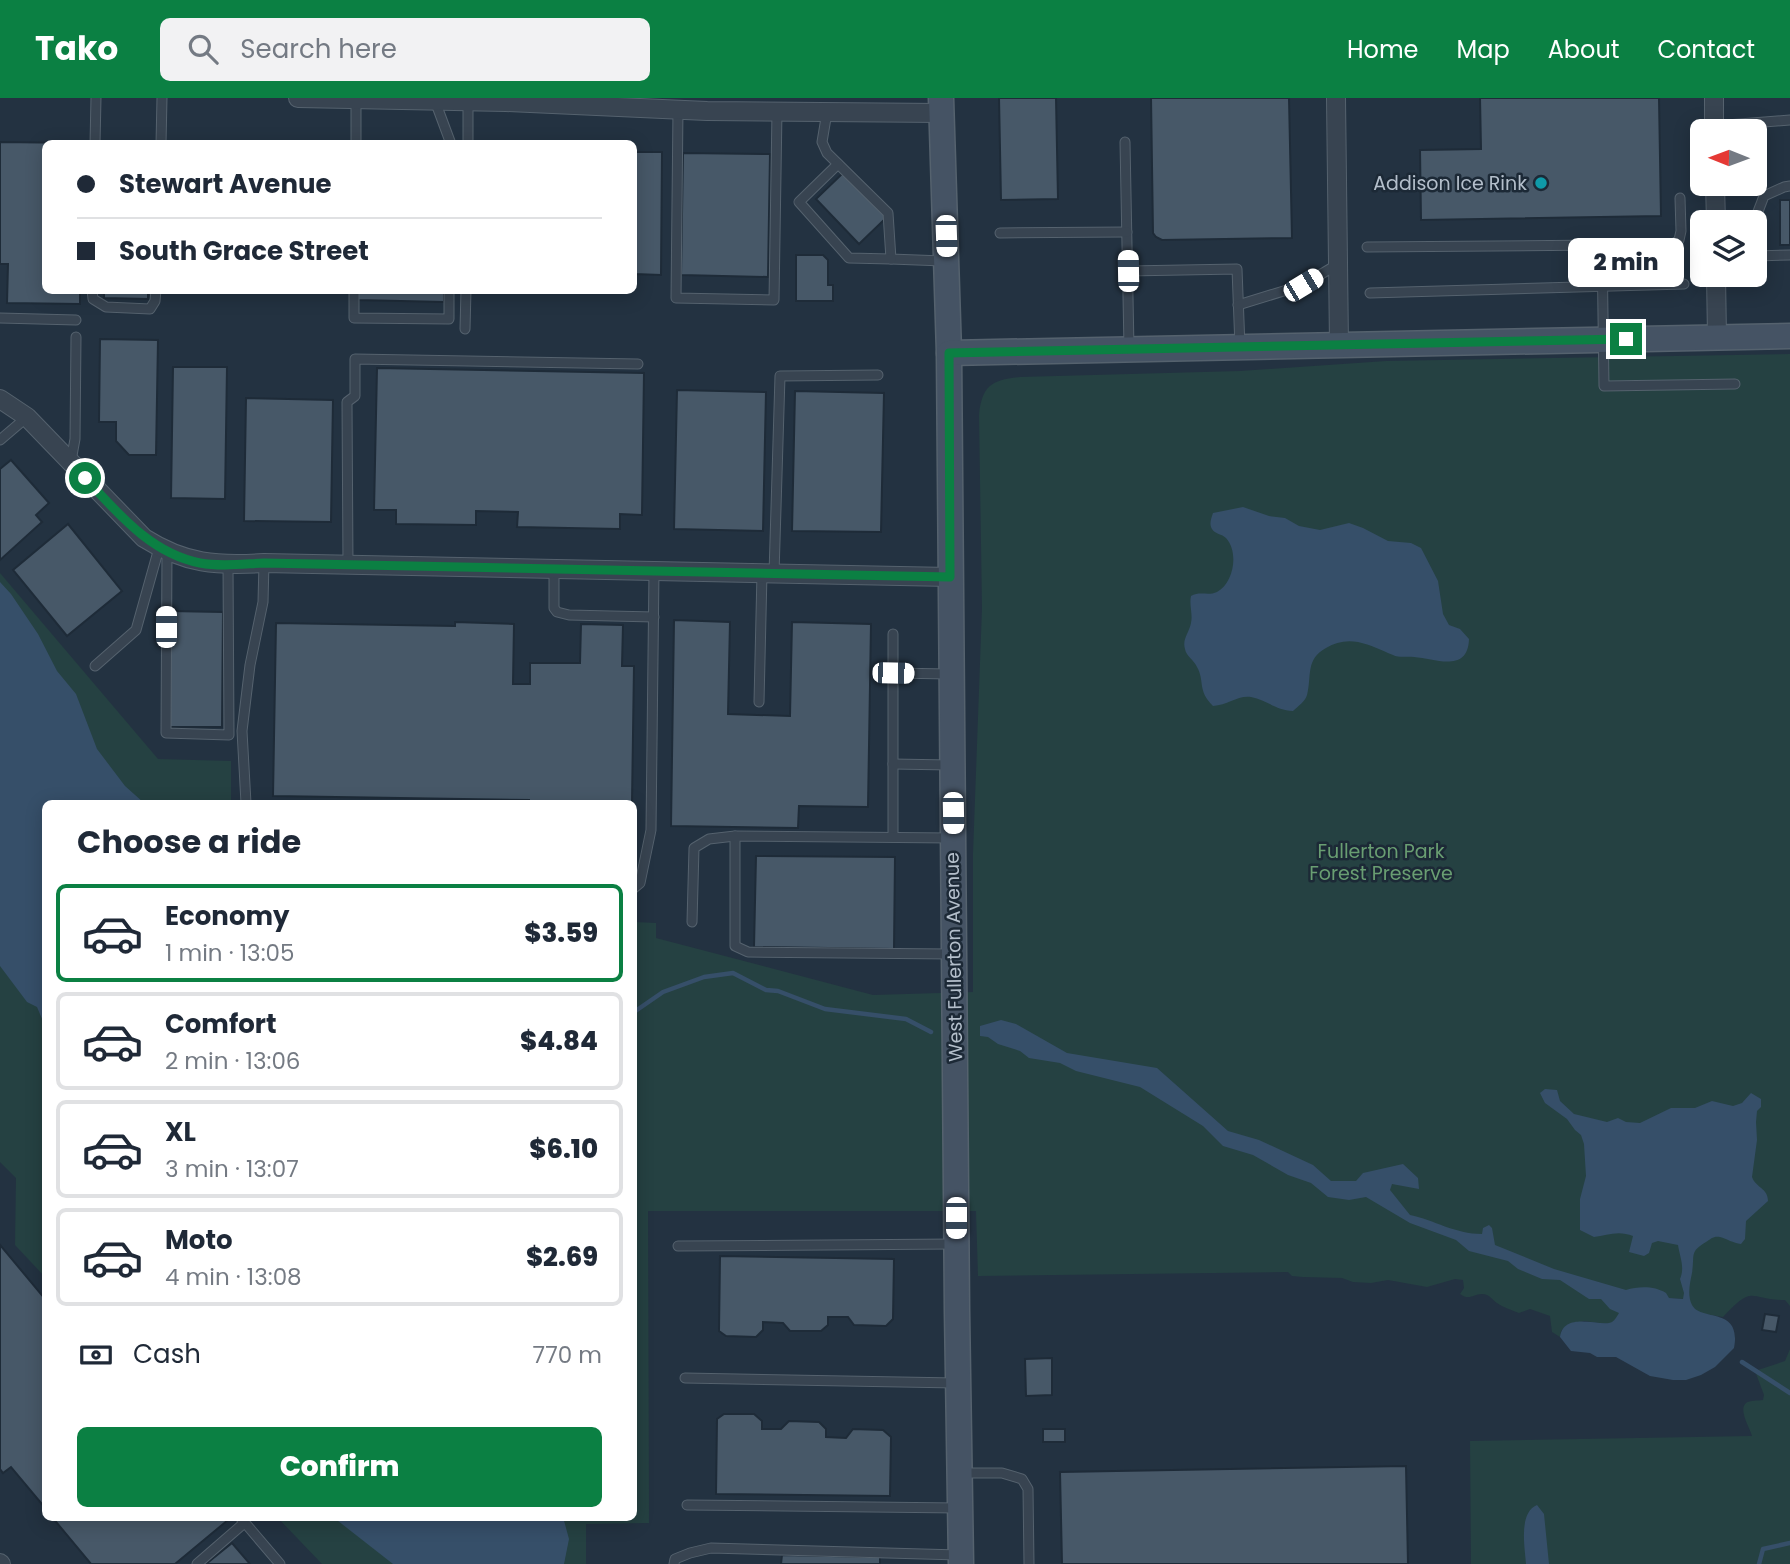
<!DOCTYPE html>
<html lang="en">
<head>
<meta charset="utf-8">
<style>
  :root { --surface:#fff; --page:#f2f2f3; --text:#1f2937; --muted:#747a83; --line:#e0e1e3; --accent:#0b8043 }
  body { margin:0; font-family:Poppins,sans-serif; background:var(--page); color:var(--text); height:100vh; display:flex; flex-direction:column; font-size:26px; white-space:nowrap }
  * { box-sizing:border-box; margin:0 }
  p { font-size:23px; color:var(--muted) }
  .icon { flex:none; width:38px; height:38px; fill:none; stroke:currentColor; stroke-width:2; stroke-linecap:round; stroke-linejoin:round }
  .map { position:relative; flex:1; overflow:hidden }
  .panel { position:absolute; left:42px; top:702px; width:595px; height:721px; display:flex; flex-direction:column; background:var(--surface); border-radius:10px; box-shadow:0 4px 18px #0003 }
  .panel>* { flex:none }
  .hud { position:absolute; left:42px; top:42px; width:595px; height:154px; border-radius:10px; box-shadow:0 4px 18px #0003; display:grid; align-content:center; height:154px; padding:0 35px; background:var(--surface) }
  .needle { width:46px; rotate:271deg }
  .tools { position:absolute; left:1690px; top:21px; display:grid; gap:14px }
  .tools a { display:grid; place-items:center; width:77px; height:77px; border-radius:10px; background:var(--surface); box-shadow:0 4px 18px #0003; font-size:35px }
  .end { position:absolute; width:32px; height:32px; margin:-16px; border:9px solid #0b8043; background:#fff; box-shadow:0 0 0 4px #fff }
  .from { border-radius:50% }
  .bubble { position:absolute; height:49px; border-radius:10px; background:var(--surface); box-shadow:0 4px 18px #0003; font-size:23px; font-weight:800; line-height:49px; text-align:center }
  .car { position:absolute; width:21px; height:42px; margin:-21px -10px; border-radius:9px; box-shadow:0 0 5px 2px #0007; background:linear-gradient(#fff 24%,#345 0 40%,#fff 0 76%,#345 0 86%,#fff 0) }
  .hud b { display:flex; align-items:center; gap:24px; height:66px; font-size:26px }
  .hud b+b { border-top:2px solid var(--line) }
  .hud i { width:18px; height:18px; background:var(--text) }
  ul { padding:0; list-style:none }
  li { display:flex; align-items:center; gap:21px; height:98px; margin:0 14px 10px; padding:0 21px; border:4px solid var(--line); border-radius:10px }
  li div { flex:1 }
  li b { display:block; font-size:26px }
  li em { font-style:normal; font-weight:800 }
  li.selected { border-color:var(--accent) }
  li>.icon { width:63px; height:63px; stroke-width:1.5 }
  h2 { padding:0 35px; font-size:32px; line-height:84px }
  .pay { display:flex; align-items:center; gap:18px; height:77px; padding:0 35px; font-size:26px }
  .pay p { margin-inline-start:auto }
  .cta { display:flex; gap:14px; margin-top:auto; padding:14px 35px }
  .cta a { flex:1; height:80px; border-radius:10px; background:var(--accent); color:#fff; font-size:28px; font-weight:800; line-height:80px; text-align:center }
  header { display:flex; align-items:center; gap:42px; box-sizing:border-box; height:98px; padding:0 35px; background:var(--accent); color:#fff }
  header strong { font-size:33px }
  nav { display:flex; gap:38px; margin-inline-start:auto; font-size:24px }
  .search { width:490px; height:63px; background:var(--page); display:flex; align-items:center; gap:18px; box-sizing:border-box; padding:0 24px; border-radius:10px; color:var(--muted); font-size:26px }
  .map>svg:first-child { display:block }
  .green { fill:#254142 }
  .water { fill:#364f69 }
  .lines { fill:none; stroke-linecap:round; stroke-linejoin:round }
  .stream { stroke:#364f69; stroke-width:4.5 }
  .building { fill:#475868; stroke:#1e2b38; stroke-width:2 }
  .lane-casing { stroke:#55626e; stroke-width:11 }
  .street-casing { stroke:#55626e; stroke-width:20 }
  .secondary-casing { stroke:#55626e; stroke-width:27 }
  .lane { stroke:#384451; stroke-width:9 }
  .street { stroke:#384451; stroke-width:18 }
  .secondary { stroke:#455364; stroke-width:24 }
  .route { stroke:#0b8043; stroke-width:9 }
  .culture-dot { fill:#0f9aa8; stroke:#1c2936; stroke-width:2.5 }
  .labels { text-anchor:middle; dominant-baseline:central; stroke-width:5; stroke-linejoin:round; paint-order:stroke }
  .poi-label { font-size:19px; fill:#b4bfcb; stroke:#1c2936; text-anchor:end }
  .park-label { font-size:19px; fill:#699e72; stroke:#1c2936 }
  .street-label { font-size:19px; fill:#b4bfcb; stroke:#1c2936 }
</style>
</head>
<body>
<header>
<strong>Tako</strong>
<div class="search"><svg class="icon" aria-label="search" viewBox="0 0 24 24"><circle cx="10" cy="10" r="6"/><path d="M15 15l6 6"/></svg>Search here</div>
<nav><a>Home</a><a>Map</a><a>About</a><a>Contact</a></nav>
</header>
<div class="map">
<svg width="1790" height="1466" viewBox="0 0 1790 1466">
  <rect width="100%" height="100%" fill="#233241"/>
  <!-- green -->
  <g class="green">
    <path d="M1790,256V1208L1785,1202C1748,1202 1755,1185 1723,1219L1699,1215L1684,1201L1668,1200L1620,1215L1614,1224L1607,1226L1584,1223L1566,1228L1561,1233L1560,1239L1552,1234L1550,1218L1530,1211L1519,1215C1512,1212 1504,1210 1497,1205C1492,1202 1490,1196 1482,1196C1473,1196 1470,1203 1460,1196L1464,1190L1463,1182L1455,1181L1427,1189L1388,1182L1371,1185L1353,1184L1342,1180L1303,1179L1292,1178L1288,1174L978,1178L976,1113H648L649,1425L586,1426V1466H322L277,1419H634V824L656,825V840L873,897L973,894V756L982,510L979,317C982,287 992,282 1020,279L1240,273L1386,263Z"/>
    <polygon points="0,475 158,661 231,663 231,705 46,705 45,1179 15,1147 16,1080 0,1064"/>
    <path d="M1790,1251V1466H1471L1470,1343L1752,1338C1750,1330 1738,1312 1746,1305C1750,1302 1758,1303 1763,1302L1764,1297L1755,1273L1785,1263Z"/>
  </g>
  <!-- water -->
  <g class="water">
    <path d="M1243,409L1269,418L1285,420L1299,428L1320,432L1349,425L1363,430L1388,443L1411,445L1421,450L1438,483L1443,516L1449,527L1460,531L1469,541C1468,575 1436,561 1414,559C1407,558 1399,560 1393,557C1381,552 1371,547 1358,544C1346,542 1336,544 1326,550C1305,561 1312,579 1307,597C1305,604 1298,608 1293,613C1275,612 1267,602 1251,599C1238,597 1228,607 1213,608C1197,592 1205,583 1197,569C1194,562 1186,558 1185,551C1182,541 1189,535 1191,525C1193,516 1189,507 1191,498C1199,493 1209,498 1217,494C1234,485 1239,454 1226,440C1222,436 1215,436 1212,431C1209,426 1211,421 1213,415Z"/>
    <polygon points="0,484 11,496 38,536 57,573 76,596 97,651 125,688 144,705 46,705 45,928 37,909 27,904 0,868"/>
    <path d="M1001,922L1016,926L1067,955L1157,970L1228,1033L1259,1042L1313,1067L1331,1083H1356L1363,1075L1403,1066L1418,1080L1419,1091L1392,1086L1390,1092L1410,1117C1434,1122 1455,1136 1482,1136L1483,1130L1489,1127L1492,1130L1495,1147L1554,1171L1626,1192C1639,1188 1655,1188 1666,1195L1669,1200L1683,1201L1684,1195L1680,1181C1685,1169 1680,1160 1678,1147L1658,1143L1652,1145L1649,1155L1644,1158L1629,1154L1633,1138C1619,1132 1607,1137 1594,1139L1580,1132V1101L1586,1078L1584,1046L1581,1037L1575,1032L1567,1021L1545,1005L1540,995L1545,991L1557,992L1560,1003L1574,1016L1607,1024L1618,1020L1626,1024L1640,1025L1671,1010H1695L1712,1003L1733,1008L1742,1005L1751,995L1761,1001V1009L1757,1013L1756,1024L1757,1042L1752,1079C1756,1090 1768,1090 1768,1103L1746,1123L1745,1141L1741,1146C1733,1145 1727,1141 1720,1139C1713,1138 1711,1141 1706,1144C1689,1154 1695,1157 1692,1175C1690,1185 1687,1197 1692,1207C1701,1224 1742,1208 1734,1250L1715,1269L1701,1277L1686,1282H1673L1650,1278L1616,1259H1597L1590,1255L1571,1253L1560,1239C1564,1212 1602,1230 1612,1224C1615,1222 1617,1218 1619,1215L1610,1211L1601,1201H1589L1560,1182L1542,1181L1518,1171L1508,1163L1469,1153L1456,1142L1410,1125L1366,1099L1349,1102L1328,1099L1311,1085L1288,1077L1253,1057L1223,1048L1203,1028L1140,989L1076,973L1060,965L1029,960L1020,953L998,946L988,939L980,938V928Z"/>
    <path d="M1537,1407L1544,1416L1549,1466H1526C1525,1450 1518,1415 1537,1407Z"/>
    <polygon points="333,1419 563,1419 569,1441 564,1466 393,1466"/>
  </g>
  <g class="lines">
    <!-- stream -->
    <g class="stream">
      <polyline points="634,914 663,894 704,879 733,875 766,892 778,893 825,911 906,921 931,934"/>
      <polyline points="1742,1264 1790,1295"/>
      <polyline points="1759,1466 1763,1451 1790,1445"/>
    </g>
  </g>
  <!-- building -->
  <g class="building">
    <polygon points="999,0 1056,0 1058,101 1001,102"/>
    <polygon points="1151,0 1289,0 1292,140 1162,142 1156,139 1153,135"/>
    <polygon points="1480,0 1659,0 1661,118 1421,122 1420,52 1481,51"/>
    <polygon points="0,44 81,45 46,46 46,192 80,192 80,206 7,205 8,166 0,166"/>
    <polygon points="634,54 662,54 661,177 634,176"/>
    <polygon points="683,55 770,56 768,179 681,177"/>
    <polygon points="844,74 887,119 859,146 816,101"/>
    <rect x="1780" y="102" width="10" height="45"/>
    <polygon points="796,157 823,157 828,162 828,187 833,187 833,203 796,203"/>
    <polygon points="104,192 148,192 148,201 104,200"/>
    <polygon points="357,192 444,192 444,204 357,202"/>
    <polygon points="100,241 158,242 156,357 129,357 116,343 116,324 99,324"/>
    <polygon points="173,269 227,269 225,401 171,400"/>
    <polygon points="377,270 644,275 642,417 620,416 620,431 517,429 518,414 476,413 476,427 396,426 396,412 374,412"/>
    <polygon points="677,292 766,294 763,433 674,431"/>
    <polygon points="795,293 884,295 881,434 792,433"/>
    <polygon points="246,300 333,302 331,424 244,423"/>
    <polygon points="11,362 49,405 36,417 42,424 0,462 0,371"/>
    <polygon points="68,426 122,493 67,538 13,472"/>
    <polygon points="169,513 223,514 222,629 167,629"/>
    <polygon points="674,522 730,524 728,616 790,618 792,524 871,526 868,709 799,708 798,730 671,728"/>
    <polygon points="455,524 514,526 513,586 530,586 530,565 580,565 581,526 623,527 622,568 634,568 632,705 529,705 529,702 273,698 276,525 455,528"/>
    <polygon points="756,758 895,759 894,851 754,849"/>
    <polygon points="0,1147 46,1202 46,1411 11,1369 3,1375 0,1371"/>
    <polygon points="720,1158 894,1161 893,1221 886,1228 854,1227 848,1219 828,1219 828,1227 821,1233 790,1233 783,1225 763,1224 763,1232 756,1239 726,1238 719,1233"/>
    <polygon points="1765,1216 1779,1218 1776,1234 1762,1232"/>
    <polygon points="1052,1260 1052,1297 1026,1298 1025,1261"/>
    <polygon points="724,1316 754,1316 762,1323 762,1331 781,1331 789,1323 819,1324 826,1331 826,1339 846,1340 853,1331 883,1332 891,1339 890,1398 716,1396 717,1321"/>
    <rect x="1043" y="1331" width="22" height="13"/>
    <polygon points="1406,1368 1408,1466 1062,1466 1060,1374"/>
    <polygon points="52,1419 225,1419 228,1422 175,1466 91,1466"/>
    <polygon points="232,1445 250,1466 206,1466"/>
    <polygon points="782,1457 880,1459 880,1466 781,1466"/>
  </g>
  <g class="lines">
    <defs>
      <g id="lane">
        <polyline points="435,3 451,46"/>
        <polyline points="678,11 676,200 774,202 777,13"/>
        <polyline points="827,14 822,44 827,55 888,115 891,161 943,163"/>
        <polyline points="1714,28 1790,22"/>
        <polyline points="1125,44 1129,250"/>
        <polyline points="95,46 96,0"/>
        <polyline points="161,46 162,0"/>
        <polyline points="356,46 356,1"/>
        <polyline points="468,46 468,3"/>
        <polyline points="838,66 799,104 849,160 891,161"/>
        <polyline points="1754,124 1764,98 1784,89 1790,88"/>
        <polyline points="1000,135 1127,134"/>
        <polyline points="1602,147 1673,146 1679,142 1681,133 1680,100"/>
        <polyline points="1367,149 1602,147 1604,288 1735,286"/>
        <polyline points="1755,158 1790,157"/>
        <polyline points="1128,173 1237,171 1240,249"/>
        <polyline points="92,192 93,201 106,209 150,211 155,203 156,192"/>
        <polyline points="354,192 354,220 449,221 449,192"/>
        <polyline points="1370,195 1684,186"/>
        <polyline points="1238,207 1303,187 1338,166"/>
        <polyline points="0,220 76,222"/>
        <polyline points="465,231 466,192"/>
        <polyline points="0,342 27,319"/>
        <polyline points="71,363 75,341 76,239"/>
        <polyline points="167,454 166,635 229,637 228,467"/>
        <polyline points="348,467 347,304 355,298 355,261 638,266"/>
        <polyline points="554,471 554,510 557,514 569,517 654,519"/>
        <polyline points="774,476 780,278 878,277"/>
        <polyline points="95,568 136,532 159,450"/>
        <polyline points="893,575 949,576"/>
        <polyline points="759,604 762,475"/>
        <polyline points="893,666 950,667"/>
        <polyline points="246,705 242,633 250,567 263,504 264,465"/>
        <polyline points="735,738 735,848 748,854 951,856"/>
        <polyline points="893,739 893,536"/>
        <polyline points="634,790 640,785 651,732 654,473"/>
        <polyline points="692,824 694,750 709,741 735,738 951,740"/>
        <polyline points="678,1148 954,1146"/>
        <polyline points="685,1280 956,1285"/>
        <polyline points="961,1375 1002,1375 1022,1381 1028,1391 1029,1466"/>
        <polyline points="687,1407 958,1410"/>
        <polyline points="240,1419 280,1466"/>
        <polyline points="197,1466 243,1426"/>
        <polyline points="674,1466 675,1461 690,1455 711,1450 959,1457"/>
      </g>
      <g id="street">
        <polyline points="298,0 506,4 707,13 941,15"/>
        <polyline points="1336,0 1339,247"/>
        <polyline points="1714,0 1714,33"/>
        <polyline points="1715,86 1716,124"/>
        <polyline points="1716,177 1717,239"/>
        <path d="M0,301L27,319L144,440C185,466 217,468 264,465L950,479"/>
        <polyline points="0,1465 1,1466"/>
      </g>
      <g id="secondary">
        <polyline points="941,0 949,255 957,1213 961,1466"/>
        <polyline points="949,255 1790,238"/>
      </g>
    </defs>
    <!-- lane casing -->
    <use href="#lane" class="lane-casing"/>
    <!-- street casing -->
    <use href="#street" class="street-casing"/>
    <!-- secondary casing -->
    <use href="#secondary" class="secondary-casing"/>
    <!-- lane -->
    <use href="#lane" class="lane"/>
    <!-- street -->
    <use href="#street" class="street"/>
    <!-- secondary -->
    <use href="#secondary" class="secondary"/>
  </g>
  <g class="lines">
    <!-- route -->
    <path class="route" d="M85,380C118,415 150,455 200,465C221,469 243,466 264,465L950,479L949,255L1626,241"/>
  </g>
  <!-- markers -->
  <circle class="culture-dot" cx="1541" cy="85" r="7"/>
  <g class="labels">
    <!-- poi labels -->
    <g class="poi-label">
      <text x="1527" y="85">Addison Ice Rink</text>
    </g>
    <!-- park labels -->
    <g class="park-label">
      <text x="1381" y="753">Fullerton Park<tspan x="1381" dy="22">Forest Preserve</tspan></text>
    </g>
    <!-- street labels -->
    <g class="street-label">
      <text transform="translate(954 859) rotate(-91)">West Fullerton Avenue</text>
    </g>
  </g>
</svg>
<div class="tools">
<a><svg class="needle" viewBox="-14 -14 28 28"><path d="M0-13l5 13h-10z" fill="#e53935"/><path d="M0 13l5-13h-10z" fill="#747a83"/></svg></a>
<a><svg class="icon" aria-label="layers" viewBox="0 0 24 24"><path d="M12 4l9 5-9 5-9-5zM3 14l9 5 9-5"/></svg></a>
</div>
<i class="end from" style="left:85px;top:380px"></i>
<i class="end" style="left:1626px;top:241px"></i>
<div class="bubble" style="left:1568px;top:140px;width:116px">2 min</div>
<i class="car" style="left:946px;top:138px;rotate:178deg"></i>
<i class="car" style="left:1128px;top:173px;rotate:359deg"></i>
<i class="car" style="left:1303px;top:187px;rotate:59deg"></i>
<i class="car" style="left:166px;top:529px;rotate:0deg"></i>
<i class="car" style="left:893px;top:575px;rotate:91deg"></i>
<i class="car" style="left:953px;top:715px;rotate:179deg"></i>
<i class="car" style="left:956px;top:1120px;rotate:180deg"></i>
<div class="hud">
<b><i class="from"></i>Stewart Avenue</b>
<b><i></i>South Grace Street</b>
</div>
<section class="panel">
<h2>Choose a ride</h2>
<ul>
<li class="selected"><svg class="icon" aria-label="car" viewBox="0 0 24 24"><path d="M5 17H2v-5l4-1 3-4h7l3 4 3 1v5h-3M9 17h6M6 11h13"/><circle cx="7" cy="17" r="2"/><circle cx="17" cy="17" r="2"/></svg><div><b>Economy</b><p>1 min · 13:05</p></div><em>$3.59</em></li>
<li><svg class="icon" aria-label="car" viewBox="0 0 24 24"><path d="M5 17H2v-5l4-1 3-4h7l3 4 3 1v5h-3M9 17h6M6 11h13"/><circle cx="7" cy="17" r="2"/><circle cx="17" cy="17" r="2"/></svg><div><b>Comfort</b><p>2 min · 13:06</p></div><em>$4.84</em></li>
<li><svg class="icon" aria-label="car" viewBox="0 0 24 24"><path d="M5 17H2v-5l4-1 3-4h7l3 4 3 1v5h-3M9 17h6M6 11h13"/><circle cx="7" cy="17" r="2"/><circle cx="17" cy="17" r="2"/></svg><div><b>XL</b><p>3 min · 13:07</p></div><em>$6.10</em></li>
<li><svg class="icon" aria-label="car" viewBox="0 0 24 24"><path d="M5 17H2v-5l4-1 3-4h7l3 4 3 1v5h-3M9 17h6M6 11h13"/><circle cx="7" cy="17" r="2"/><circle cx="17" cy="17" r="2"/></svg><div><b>Moto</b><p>4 min · 13:08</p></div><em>$2.69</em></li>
</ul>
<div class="pay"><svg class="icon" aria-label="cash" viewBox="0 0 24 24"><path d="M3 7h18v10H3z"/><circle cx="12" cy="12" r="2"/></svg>Cash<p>770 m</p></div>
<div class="cta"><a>Confirm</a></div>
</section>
</div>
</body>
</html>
